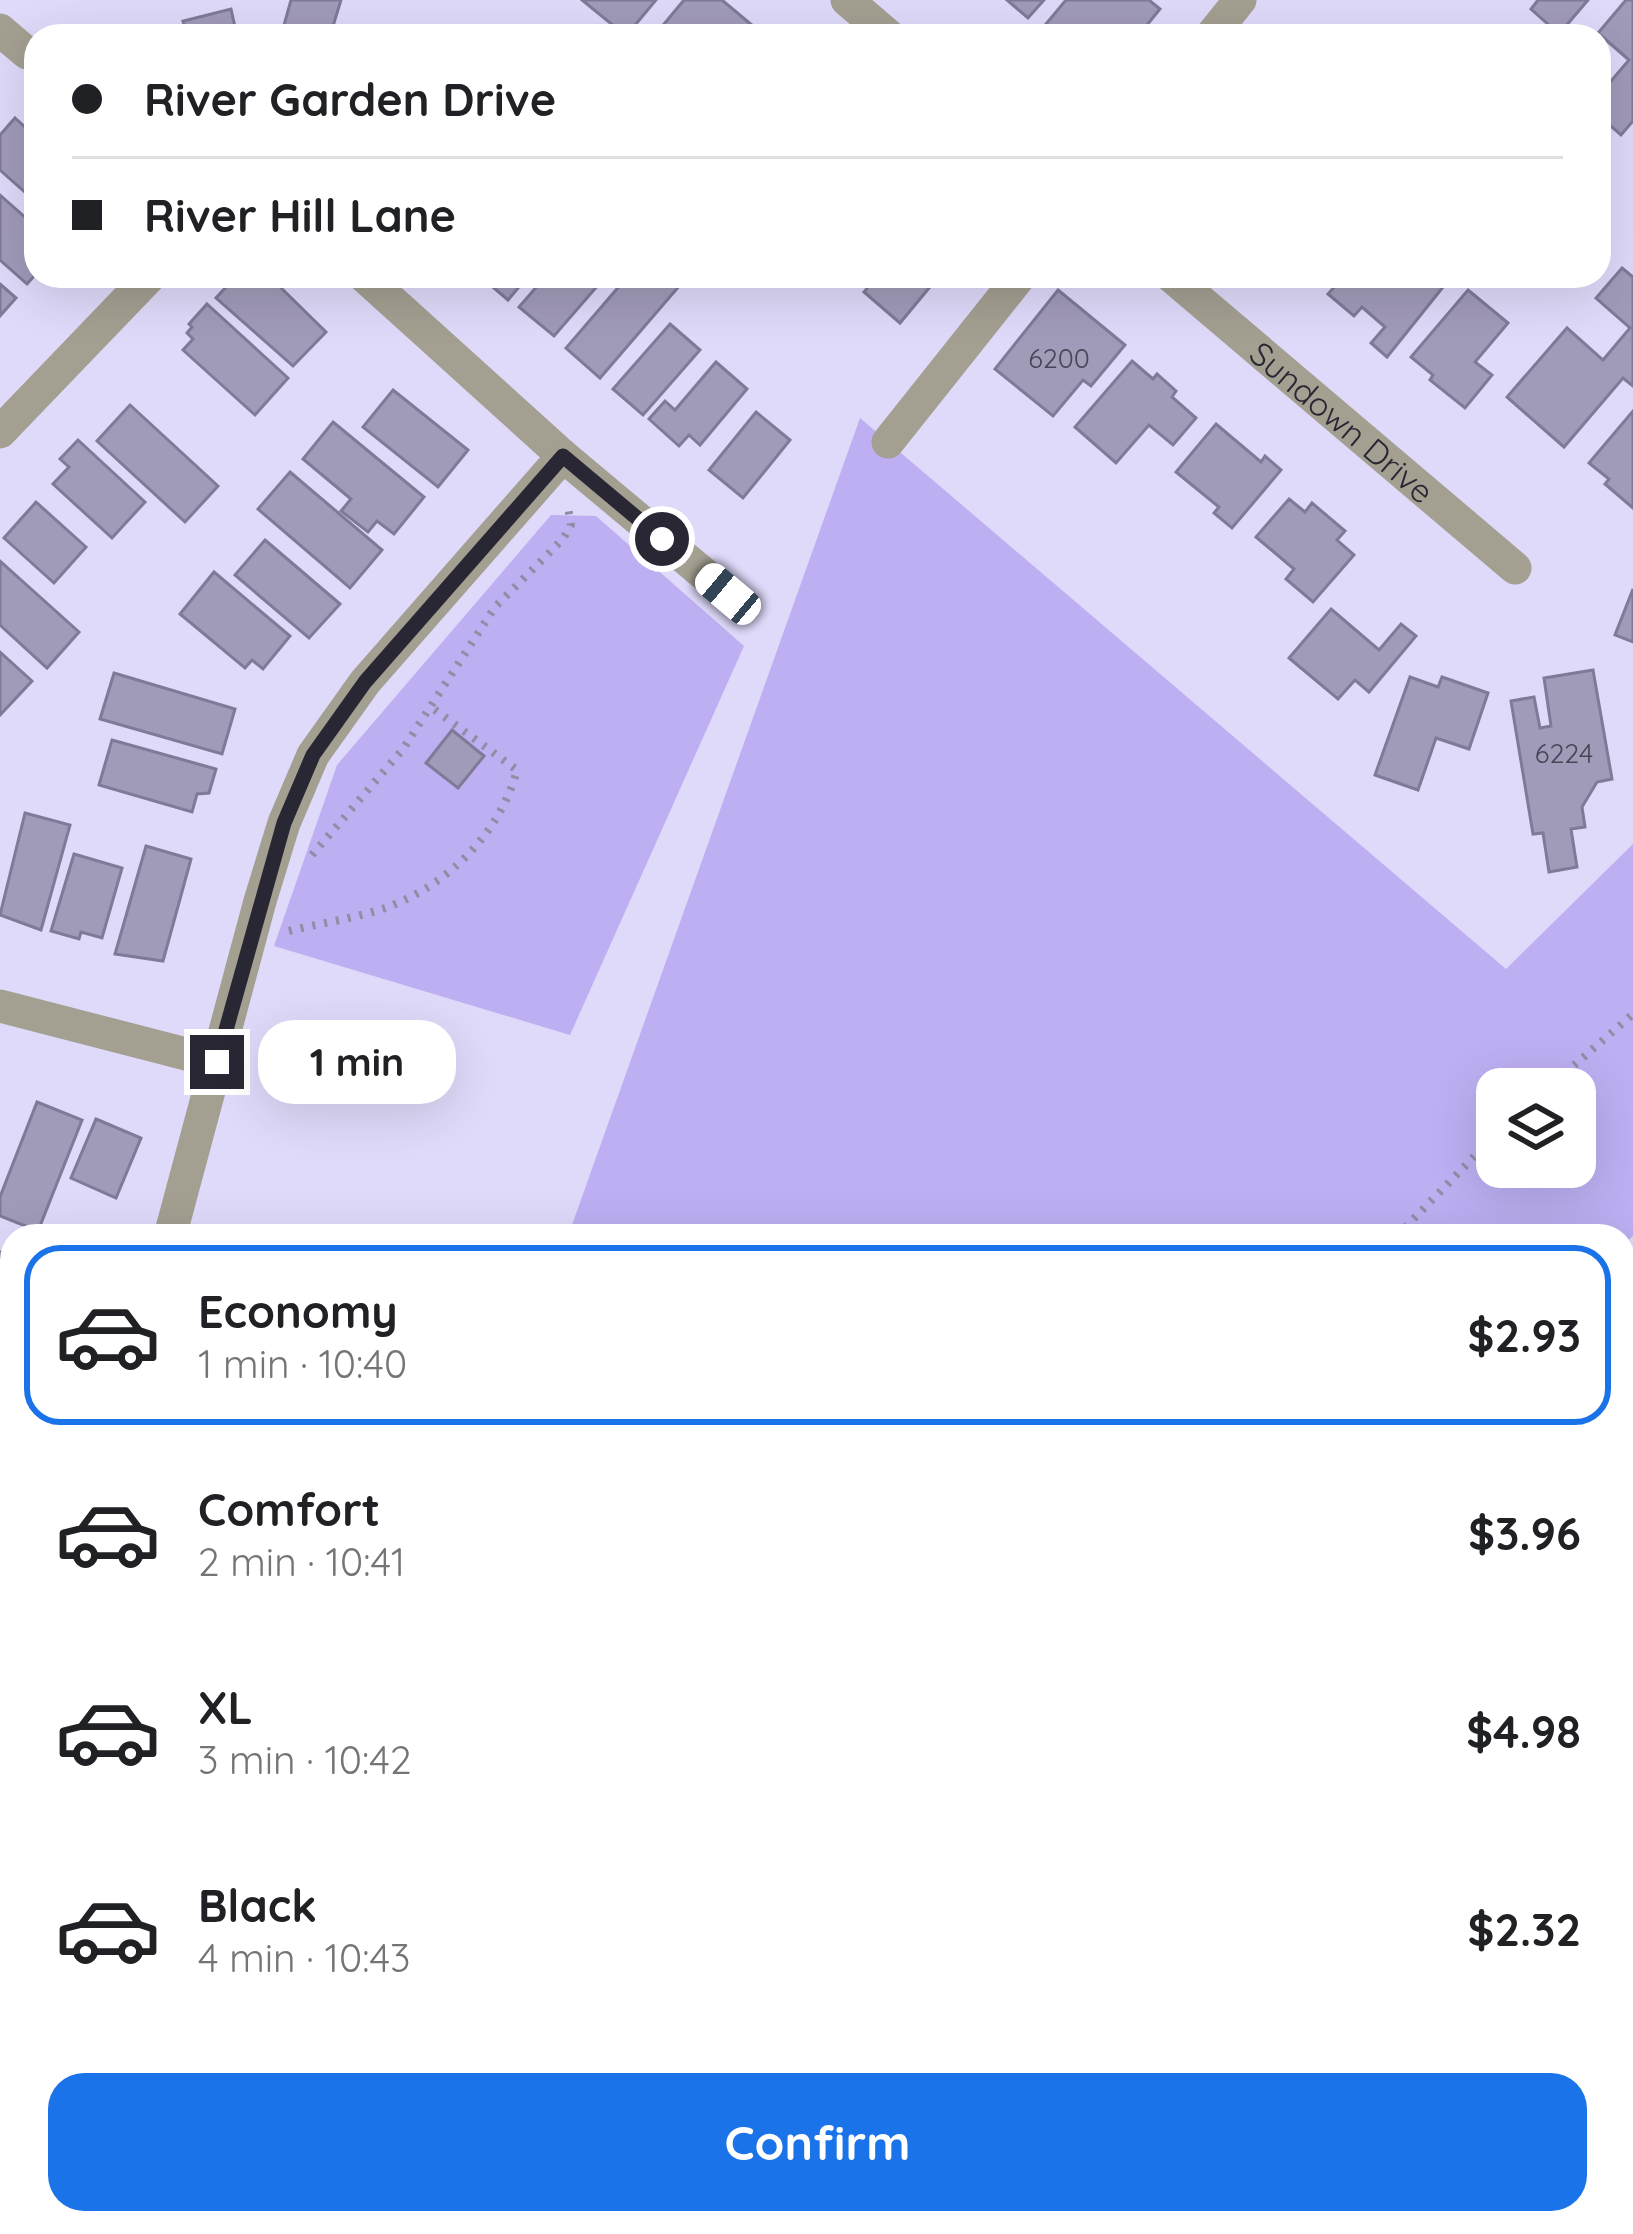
<!DOCTYPE html>
<html lang="en">
<head>
<meta charset="utf-8">
<style>
  :root { --surface:#fff; --page:#f6f6f6; --text:#202124; --muted:#757577; --line:#e0e0e0; --accent:#1a73e8 }
  body { margin:0; font-family:Quicksand,sans-serif; background:var(--page); color:var(--text); height:100vh; display:flex; flex-direction:column; font-size:45px; white-space:nowrap }
  * { box-sizing:border-box; margin:0 }
  p { font-size:39px; color:var(--muted) }
  .icon { flex:none; width:66px; height:66px; fill:none; stroke:currentColor; stroke-width:2; stroke-linecap:round; stroke-linejoin:round }
  .map { position:relative; flex:1; overflow:hidden }
  .details { position:absolute; left:0px; top:1224px; width:1635px; height:1011px; display:flex; flex-direction:column; background:var(--surface); border-radius:36px 36px 0 0; box-shadow:0 12px 48px #0002 }
  .details>* { flex:none }
  .top-card { position:absolute; left:24px; top:24px; width:1587px; height:264px; border-radius:36px; box-shadow:0 12px 48px #0002; display:grid; align-content:center; height:264px; padding:0 48px; background:var(--surface) }
  .controls { position:absolute; left:1476px; top:1068px; display:grid; gap:24px }
  .controls a { display:grid; place-items:center; width:120px; height:120px; border-radius:24px; background:var(--surface); box-shadow:0 12px 48px #0002; font-size:60px }
  .end { position:absolute; width:54px; height:54px; margin:-27px; border:15px solid #2a2734; background:#fff; box-shadow:0 0 0 6px #fff }
  .from { border-radius:50% }
  .bubble { position:absolute; height:84px; border-radius:36px; background:var(--surface); box-shadow:0 12px 48px #0002; font-size:39px; font-weight:700; line-height:84px; text-align:center }
  .car { position:absolute; width:36px; height:72px; margin:-36px -18px; border-radius:15px; box-shadow:0 0 9px 3px #0007; background:linear-gradient(#fff 24%,#345 0 40%,#fff 0 76%,#345 0 86%,#fff 0) }
  .top-card b { display:flex; align-items:center; gap:42px; height:114px; font-size:45px }
  .top-card b+b { border-top:3px solid var(--line) }
  .top-card i { width:30px; height:30px; background:var(--text) }
  ul { padding:21px 0 0; list-style:none }
  li { display:flex; align-items:center; gap:36px; height:180px; margin:0 24px 18px; padding:0 24px; border:6px solid transparent; border-radius:36px }
  li div { flex:1 }
  li b { display:block; font-size:45px }
  li em { font-style:normal; font-weight:700 }
  li.selected { border-color:var(--accent) }
  li>.icon { width:108px; height:108px; stroke-width:1.5 }
  .button { display:flex; gap:24px; margin-top:auto; padding:24px 48px }
  .button a { flex:1; height:138px; border-radius:36px; background:var(--accent); color:#fff; font-size:48px; font-weight:700; line-height:138px; text-align:center }
  .map>svg:first-child { display:block }
  .green { fill:#bdaff2; fill-rule:evenodd }
  .water { fill:#9d8ed3; stroke:#7a6fa3; stroke-width:3 }
  .building { fill:#a19bba; stroke:#7f7a97; stroke-width:3 }
  .lines { fill:none; stroke-linecap:round; stroke-linejoin:round }
  .path { stroke:#918da5; stroke-width:8; stroke-dasharray:3 9; stroke-linecap:butt }
  .minor { stroke:#a39f91; stroke-width:33 }
  .tertiary { stroke:#a39f91; stroke-width:33 }
  .route { stroke:#2a2734; stroke-width:15 }
  .labels { text-anchor:middle; dominant-baseline:central; stroke-width:10; stroke-linejoin:round; paint-order:stroke }
  .number-label { font-size:27px; fill:#484456 }
  .street-label { font-size:33px; fill:#2a2734; stroke:#fff }
</style>
</head>
<body>
<div class="map">
<svg width="1633" height="2234" viewBox="0 0 1633 2234">
  <rect width="100%" height="100%" fill="#dfdafa"/>
  <!-- green -->
  <g class="green">
    <path d="M860,418L1506,969L1633,844V1236L1623,1245V1236H568ZM1497,1089H1575V1167H1497Z"/>
    <polygon points="551,515 596,516 744,646 570,1035 274,946 337,765"/>
    <polygon points="1271,2223 1615,2223 1619,2234 1274,2234"/>
  </g>
  <!-- water -->
  <polygon class="water" points="1633,1398 1633,2203 1623,2177 1623,1410"/>
  <!-- building -->
  <g class="building">
    <polygon points="291,0 341,0 330,36 281,36"/>
    <polygon points="582,0 656,0 626,36"/>
    <polygon points="684,0 722,0 759,31 755,36 654,36"/>
    <polygon points="1007,0 1044,0 1028,18"/>
    <polygon points="1066,0 1149,0 1160,9 1138,36 1036,36"/>
    <polygon points="1538,0 1588,0 1559,34 1531,9"/>
    <polygon points="1626,0 1633,0 1633,121 1621,135 1599,116 1599,95 1629,60 1598,33"/>
    <polygon points="231,9 237,36 187,36 183,21"/>
    <polygon points="15,118 36,137 36,202 0,170 0,135"/>
    <polygon points="0,195 36,227 36,274 27,284 0,260"/>
    <polygon points="1622,268 1633,277 1633,386 1623,378 1564,447 1507,397 1567,328 1603,360 1630,328 1596,298"/>
    <polygon points="228,276 252,276 263,286 271,278 326,332 293,366 216,298 227,286 223,281"/>
    <polygon points="480,276 528,276 508,300"/>
    <polygon points="546,276 606,276 554,336 519,307"/>
    <polygon points="628,276 672,276 681,284 600,378 566,348"/>
    <polygon points="877,276 939,276 900,323 864,292"/>
    <polygon points="1344,276 1450,276 1451,277 1387,357 1371,343 1385,327 1362,307 1354,316 1328,294"/>
    <polygon points="0,284 16,298 0,316"/>
    <polygon points="1058,290 1125,345 1091,386 1083,380 1053,416 995,369"/>
    <polygon points="1468,290 1508,323 1475,362 1492,375 1465,408 1430,380 1433,375 1411,357"/>
    <polygon points="207,304 288,378 255,415 183,350 193,339 187,333 192,327 189,324"/>
    <polygon points="670,324 700,350 643,415 613,389"/>
    <polygon points="1132,361 1153,379 1157,374 1176,391 1172,397 1196,418 1173,445 1149,425 1116,463 1075,427"/>
    <polygon points="716,362 747,389 700,445 689,435 679,446 649,419 665,401 675,410"/>
    <polygon points="393,390 468,450 438,487 363,427"/>
    <polygon points="130,405 218,486 185,522 97,441"/>
    <polygon points="1633,411 1633,508 1605,484 1609,479 1589,463"/>
    <polygon points="756,412 790,440 743,498 709,470"/>
    <polygon points="333,422 424,497 394,534 377,521 368,532 341,511 351,499 303,459"/>
    <polygon points="1216,424 1261,462 1265,456 1281,470 1232,528 1214,513 1219,507 1176,472"/>
    <polygon points="78,440 145,502 112,538 53,484 69,467 60,459"/>
    <polygon points="290,472 382,550 350,588 258,509"/>
    <polygon points="1289,499 1305,512 1312,503 1345,531 1337,540 1354,555 1313,602 1286,579 1294,569 1256,537"/>
    <polygon points="36,502 86,547 54,583 4,538"/>
    <polygon points="265,540 340,604 309,638 235,575"/>
    <polygon points="0,561 79,632 47,668 0,625"/>
    <polygon points="214,572 290,636 263,669 252,660 245,668 180,614"/>
    <polygon points="1633,589 1633,642 1615,635"/>
    <polygon points="1331,609 1379,650 1401,624 1416,636 1369,692 1355,680 1338,699 1289,658"/>
    <polygon points="0,652 32,681 0,715"/>
    <polygon points="1593,670 1612,779 1597,782 1582,807 1585,827 1571,829 1577,867 1549,872 1543,833 1533,834 1511,701 1534,697 1540,728 1551,726 1544,678"/>
    <polygon points="114,673 235,709 222,754 100,719"/>
    <polygon points="1410,677 1438,687 1442,677 1488,693 1469,749 1436,738 1418,790 1375,775"/>
    <polygon points="452,730 484,756 458,788 426,763"/>
    <polygon points="112,740 216,769 209,793 197,794 192,812 99,785"/>
    <polygon points="25,813 70,825 41,930 0,915"/>
    <polygon points="146,846 191,859 163,961 115,954"/>
    <polygon points="74,854 122,868 102,938 81,932 79,939 51,931"/>
    <polygon points="37,1102 82,1120 38,1231 0,1216 0,1197"/>
    <polygon points="96,1119 141,1138 116,1198 71,1178"/>
    <polygon points="0,1252 12,1256 12,1355 4,1382 0,1381"/>
    <polygon points="0,1540 12,1544 12,1580 3,1610"/>
    <polygon points="12,2112 12,2145 11,2146 0,2128 0,2119"/>
    <polygon points="12,2174 12,2201 0,2207 0,2181"/>
    <polygon points="25,2223 61,2223 42,2234 31,2234"/>
    <polygon points="128,2223 154,2223 160,2234 107,2234"/>
    <polygon points="198,2223 254,2223 230,2234 175,2234"/>
    <polygon points="313,2223 321,2223 326,2234 292,2234"/>
    <polygon points="459,2223 507,2223 487,2234 449,2234 447,2230"/>
    <polygon points="575,2223 640,2223 605,2234 579,2234"/>
    <polygon points="743,2223 759,2223 763,2234 713,2234"/>
    <polygon points="897,2223 923,2223 915,2234 905,2234 894,2227"/>
    <polygon points="962,2223 1028,2223 1019,2234 953,2234"/>
    <polygon points="1130,2223 1157,2223 1156,2234 1129,2234"/>
  </g>
  <g class="lines">
    <!-- path -->
    <g class="path">
      <polyline points="312,855 403,749 495,607 563,539 571,525 568,507"/>
      <path d="M289,931C321,923 357,918 388,907C449,884 500,833 517,770L431,707"/>
      <polyline points="1547,1089 1633,1014"/>
      <polyline points="1397,1236 1497,1133"/>
      <polyline points="1324,2234 1327,2223"/>
    </g>
    <!-- minor -->
    <g class="minor">
      <polyline points="847,0 889,36"/>
      <polyline points="0,30 27,53"/>
      <polyline points="1211,36 1240,0"/>
      <polyline points="364,276 563,456 728,594"/>
      <path id="s1" d="M1171,276L1515,568"/>
      <polyline points="0,432 150,276"/>
      <polyline points="888,442 1020,276"/>
      <polyline points="0,1006 217,1062"/>
      <polyline points="170,1236 260,901 284,823 313,755 365,682 563,456"/>
      <polyline points="0,1443 12,1446"/>
      <polyline points="0,1955 12,1946"/>
      <polyline points="357,2223 370,2234"/>
      <polyline points="800,2223 818,2234"/>
      <polyline points="1240,2223 1242,2234"/>
    </g>
    <!-- tertiary -->
    <g class="tertiary">
      <polyline points="0,1786 12,1789"/>
      <polyline points="1623,1894 1633,1894"/>
    </g>
  </g>
  <g class="lines">
    <!-- route -->
    <polyline class="route" points="217,1062 284,823 313,755 365,682 563,456 662,539"/>
  </g>
  <g class="labels">
    <!-- number labels -->
    <g class="number-label">
      <text x="1059" y="358">6200</text>
      <text x="1564" y="753">6224</text>
    </g>
    <!-- street labels -->
    <g class="street-label">
      <text stroke="none"><textPath href="#s1" startOffset="225">Sundown Drive</textPath></text>
    </g>
  </g>
</svg>
<div class="controls">
<a><svg class="icon" aria-label="layers" viewBox="0 0 24 24"><path d="M12 4l9 5-9 5-9-5zM3 14l9 5 9-5"/></svg></a>
</div>
<i class="end from" style="left:662px;top:539px"></i>
<i class="end" style="left:217px;top:1062px"></i>
<div class="bubble" style="left:258px;top:1020px;width:198px">1 min</div>
<i class="car" style="left:728px;top:594px;rotate:310deg"></i>
<div class="top-card">
<b><i class="from"></i>River Garden Drive</b>
<b><i></i>River Hill Lane</b>
</div>
<section class="details">
<ul>
<li class="selected"><svg class="icon" aria-label="car" viewBox="0 0 24 24"><path d="M5 17H2v-5l4-1 3-4h7l3 4 3 1v5h-3M9 17h6M6 11h13"/><circle cx="7" cy="17" r="2"/><circle cx="17" cy="17" r="2"/></svg><div><b>Economy</b><p>1 min · 10:40</p></div><em>$2.93</em></li>
<li><svg class="icon" aria-label="car" viewBox="0 0 24 24"><path d="M5 17H2v-5l4-1 3-4h7l3 4 3 1v5h-3M9 17h6M6 11h13"/><circle cx="7" cy="17" r="2"/><circle cx="17" cy="17" r="2"/></svg><div><b>Comfort</b><p>2 min · 10:41</p></div><em>$3.96</em></li>
<li><svg class="icon" aria-label="car" viewBox="0 0 24 24"><path d="M5 17H2v-5l4-1 3-4h7l3 4 3 1v5h-3M9 17h6M6 11h13"/><circle cx="7" cy="17" r="2"/><circle cx="17" cy="17" r="2"/></svg><div><b>XL</b><p>3 min · 10:42</p></div><em>$4.98</em></li>
<li><svg class="icon" aria-label="car" viewBox="0 0 24 24"><path d="M5 17H2v-5l4-1 3-4h7l3 4 3 1v5h-3M9 17h6M6 11h13"/><circle cx="7" cy="17" r="2"/><circle cx="17" cy="17" r="2"/></svg><div><b>Black</b><p>4 min · 10:43</p></div><em>$2.32</em></li>
</ul>
<div class="button"><a>Confirm</a></div>
</section>
</div>
</body>
</html>
